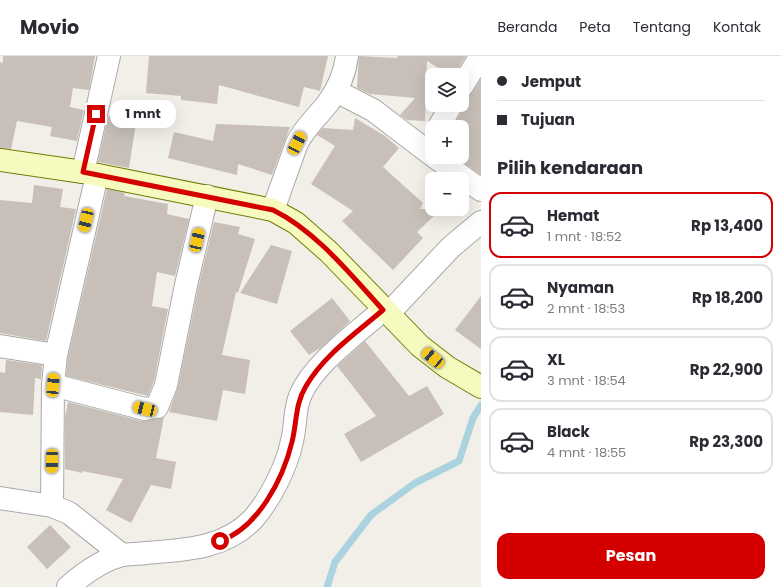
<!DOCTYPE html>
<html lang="id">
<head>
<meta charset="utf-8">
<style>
  :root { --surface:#fff; --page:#f7f7f7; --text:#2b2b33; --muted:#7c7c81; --line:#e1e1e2; --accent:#d40000 }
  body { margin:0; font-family:Poppins,sans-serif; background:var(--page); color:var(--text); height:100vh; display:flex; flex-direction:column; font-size:15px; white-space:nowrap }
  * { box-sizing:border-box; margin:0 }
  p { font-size:13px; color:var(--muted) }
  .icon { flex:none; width:22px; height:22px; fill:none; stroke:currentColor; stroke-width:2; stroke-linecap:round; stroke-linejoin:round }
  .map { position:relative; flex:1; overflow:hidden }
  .sheet { display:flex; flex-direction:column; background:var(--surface); width:300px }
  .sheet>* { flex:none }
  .banner { display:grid; align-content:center; height:88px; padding:0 16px; background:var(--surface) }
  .tools { position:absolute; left:425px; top:12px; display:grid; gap:8px }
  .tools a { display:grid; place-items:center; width:44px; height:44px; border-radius:8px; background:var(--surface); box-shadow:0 4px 16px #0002; font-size:20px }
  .end { position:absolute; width:18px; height:18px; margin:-9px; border:5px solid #d40000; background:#fff; box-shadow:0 0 0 2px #fff }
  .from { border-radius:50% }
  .bubble { position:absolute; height:28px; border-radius:12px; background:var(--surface); box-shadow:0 4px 16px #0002; font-size:13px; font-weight:700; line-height:28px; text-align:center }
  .car { position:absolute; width:12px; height:24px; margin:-12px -6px; border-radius:5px; box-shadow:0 0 3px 1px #0007; background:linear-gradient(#f5c518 24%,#345 0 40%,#f5c518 0 76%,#345 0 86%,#f5c518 0) }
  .banner b { display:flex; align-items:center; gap:14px; height:38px; font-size:15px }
  .banner b+b { border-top:1px solid var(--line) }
  .banner i { width:10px; height:10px; background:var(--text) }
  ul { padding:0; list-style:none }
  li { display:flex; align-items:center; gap:12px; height:66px; margin:0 8px 6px; padding:0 8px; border:2px solid var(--line); border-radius:12px }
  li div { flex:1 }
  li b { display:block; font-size:15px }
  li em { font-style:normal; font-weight:700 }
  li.selected { border-color:var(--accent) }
  li>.icon { width:36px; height:36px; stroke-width:1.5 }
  h2 { padding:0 16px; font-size:18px; line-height:48px }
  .button { display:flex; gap:8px; margin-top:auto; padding:8px 16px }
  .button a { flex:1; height:46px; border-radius:12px; background:var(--accent); color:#fff; font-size:16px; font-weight:700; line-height:46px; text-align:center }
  header { display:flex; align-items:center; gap:24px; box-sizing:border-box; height:56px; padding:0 20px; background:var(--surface); border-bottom:1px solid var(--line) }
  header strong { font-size:19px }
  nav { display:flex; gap:22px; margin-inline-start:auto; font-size:14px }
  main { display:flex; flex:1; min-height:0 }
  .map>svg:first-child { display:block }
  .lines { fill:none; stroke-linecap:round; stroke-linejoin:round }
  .stream { stroke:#aad3df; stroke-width:7 }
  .building { fill:#c7bfb8 }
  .street-casing { stroke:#a9a9a9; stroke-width:24 }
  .secondary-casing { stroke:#707d05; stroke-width:24 }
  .street { stroke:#fff; stroke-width:22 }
  .secondary { stroke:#f7fabf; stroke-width:22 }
  .route { stroke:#d40000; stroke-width:5 }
</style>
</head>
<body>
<header>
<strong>Movio</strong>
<nav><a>Beranda</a><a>Peta</a><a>Tentang</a><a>Kontak</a></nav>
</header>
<main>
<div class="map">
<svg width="481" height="531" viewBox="0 0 481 531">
  <rect width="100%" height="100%" fill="#f2efe9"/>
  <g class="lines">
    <!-- stream -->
    <polyline class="stream" points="327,531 335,506 371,459 415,427 459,405 473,362 481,349"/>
  </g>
  <!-- building -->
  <g class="building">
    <polygon points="3,0 95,0 89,34 73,32 70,51 84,54 77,85 50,80 52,71 17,65 11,93 0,92 0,6 3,7"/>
    <polygon points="149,0 328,0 320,35 304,31 299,51 219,29 217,48 181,44 181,40 146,37"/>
    <polygon points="359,0 397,2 398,0 466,0 454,19 450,19 427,5 425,65 407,64 400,59 415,42 370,38 357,32"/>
    <polygon points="481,23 481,119 456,101 462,101 462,71 453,71 462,55 463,49 462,43 468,41 472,37"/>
    <polygon points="108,60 136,67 129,112 98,106"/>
    <polygon points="355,62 385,80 399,92 383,111 423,147 420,153 441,153 417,176 423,182 393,214 342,165 353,155 311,128 335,90 317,79 323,72 353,74"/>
    <polygon points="216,68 290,71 272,119 238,108 237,119 168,102 174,76 213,85"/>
    <polygon points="34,129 63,133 60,151 76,153 46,285 0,277 0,144 32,147"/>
    <polygon points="107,133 125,137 124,140 168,148 167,158 189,163 175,220 157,216 152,250 168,253 154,325 148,340 66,320 68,301"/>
    <polygon points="214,166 240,171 238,178 255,183 238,237 236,236 222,299 250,304 245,338 223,334 217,365 169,356 178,331 198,232"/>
    <polygon points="271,189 292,195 277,248 240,237"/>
    <polygon points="481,240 481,293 455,274"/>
    <polygon points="332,242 350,265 322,291 309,299 290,275"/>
    <polygon points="365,285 409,340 427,330 444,358 361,406 344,378 376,360 337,310"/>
    <polygon points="6,304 42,309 41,323 35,322 33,359 0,356 0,316 5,317"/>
    <polygon points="68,346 142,365 164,361 156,402 176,406 171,433 151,429 131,467 106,454 123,423 82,415 82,417 65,413 65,361"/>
    <polygon points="50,469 71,491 47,513 27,491"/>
  </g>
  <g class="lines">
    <defs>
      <g id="street">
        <polyline points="462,30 481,0"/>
        <polyline points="336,35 373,54 432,99"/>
        <polyline points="439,71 451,49"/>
        <polyline points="435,101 481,134"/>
        <polyline points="83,116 109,0"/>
        <path d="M273,154L297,87C305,71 318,60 328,47C338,33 345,17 347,0"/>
        <polyline points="388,258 451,191 481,166"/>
        <polyline points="0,290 56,299"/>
        <polyline points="53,329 145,353 157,351 166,329 186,229 207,140"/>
        <polyline points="0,442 52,450 53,329 56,299 97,119"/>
        <polyline points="52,450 69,457 122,499"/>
        <path d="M68,531C84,517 102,504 122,499C130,498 139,498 146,497C184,494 225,493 253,463C270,444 287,410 292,385C296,370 294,355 300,340C313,308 357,277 383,254"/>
      </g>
      <polyline id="secondary" points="0,104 83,116 273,154 296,167 329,196 420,290 447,311 481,331"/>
    </defs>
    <!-- street casing -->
    <use href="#street" class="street-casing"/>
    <!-- secondary casing -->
    <use href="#secondary" class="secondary-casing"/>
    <!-- street -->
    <use href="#street" class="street"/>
    <!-- secondary -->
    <use href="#secondary" class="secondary"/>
  </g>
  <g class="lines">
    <!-- route -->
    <path class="route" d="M96,58L83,116L273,154C316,175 351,219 383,254C356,277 324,299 306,330C295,348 297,366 292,386C283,423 258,472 220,485"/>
  </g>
</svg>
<div class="tools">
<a><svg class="icon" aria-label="layers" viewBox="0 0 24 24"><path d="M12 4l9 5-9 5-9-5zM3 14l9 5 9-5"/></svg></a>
<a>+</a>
<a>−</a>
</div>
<i class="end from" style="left:220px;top:485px"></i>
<i class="end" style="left:96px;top:58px"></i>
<div class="bubble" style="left:110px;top:44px;width:66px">1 mnt</div>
<i class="car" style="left:297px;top:87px;rotate:27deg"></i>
<i class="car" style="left:86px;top:164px;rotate:193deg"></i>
<i class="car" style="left:197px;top:184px;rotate:13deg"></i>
<i class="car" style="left:433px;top:302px;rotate:310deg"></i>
<i class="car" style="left:53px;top:329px;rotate:5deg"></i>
<i class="car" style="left:145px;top:353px;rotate:284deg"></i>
<i class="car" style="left:52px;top:405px;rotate:181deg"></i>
</div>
<section class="sheet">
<div class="banner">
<b><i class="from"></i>Jemput</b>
<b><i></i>Tujuan</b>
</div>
<h2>Pilih kendaraan</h2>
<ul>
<li class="selected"><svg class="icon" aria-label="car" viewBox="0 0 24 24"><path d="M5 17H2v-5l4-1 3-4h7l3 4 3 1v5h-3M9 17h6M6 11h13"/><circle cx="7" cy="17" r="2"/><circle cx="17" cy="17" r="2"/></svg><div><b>Hemat</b><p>1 mnt · 18:52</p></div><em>Rp 13,400</em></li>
<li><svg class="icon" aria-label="car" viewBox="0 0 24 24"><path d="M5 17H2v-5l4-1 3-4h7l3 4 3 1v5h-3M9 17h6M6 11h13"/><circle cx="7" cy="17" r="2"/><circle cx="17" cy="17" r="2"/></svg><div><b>Nyaman</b><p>2 mnt · 18:53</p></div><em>Rp 18,200</em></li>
<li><svg class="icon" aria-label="car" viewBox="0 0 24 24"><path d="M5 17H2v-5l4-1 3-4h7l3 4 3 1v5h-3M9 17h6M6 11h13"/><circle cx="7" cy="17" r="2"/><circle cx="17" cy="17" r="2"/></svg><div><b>XL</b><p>3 mnt · 18:54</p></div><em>Rp 22,900</em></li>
<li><svg class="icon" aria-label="car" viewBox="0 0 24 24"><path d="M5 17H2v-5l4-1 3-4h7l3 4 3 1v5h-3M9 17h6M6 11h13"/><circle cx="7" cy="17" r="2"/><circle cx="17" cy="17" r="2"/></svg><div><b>Black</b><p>4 mnt · 18:55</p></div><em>Rp 23,300</em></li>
</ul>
<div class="button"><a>Pesan</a></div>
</section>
</main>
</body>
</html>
